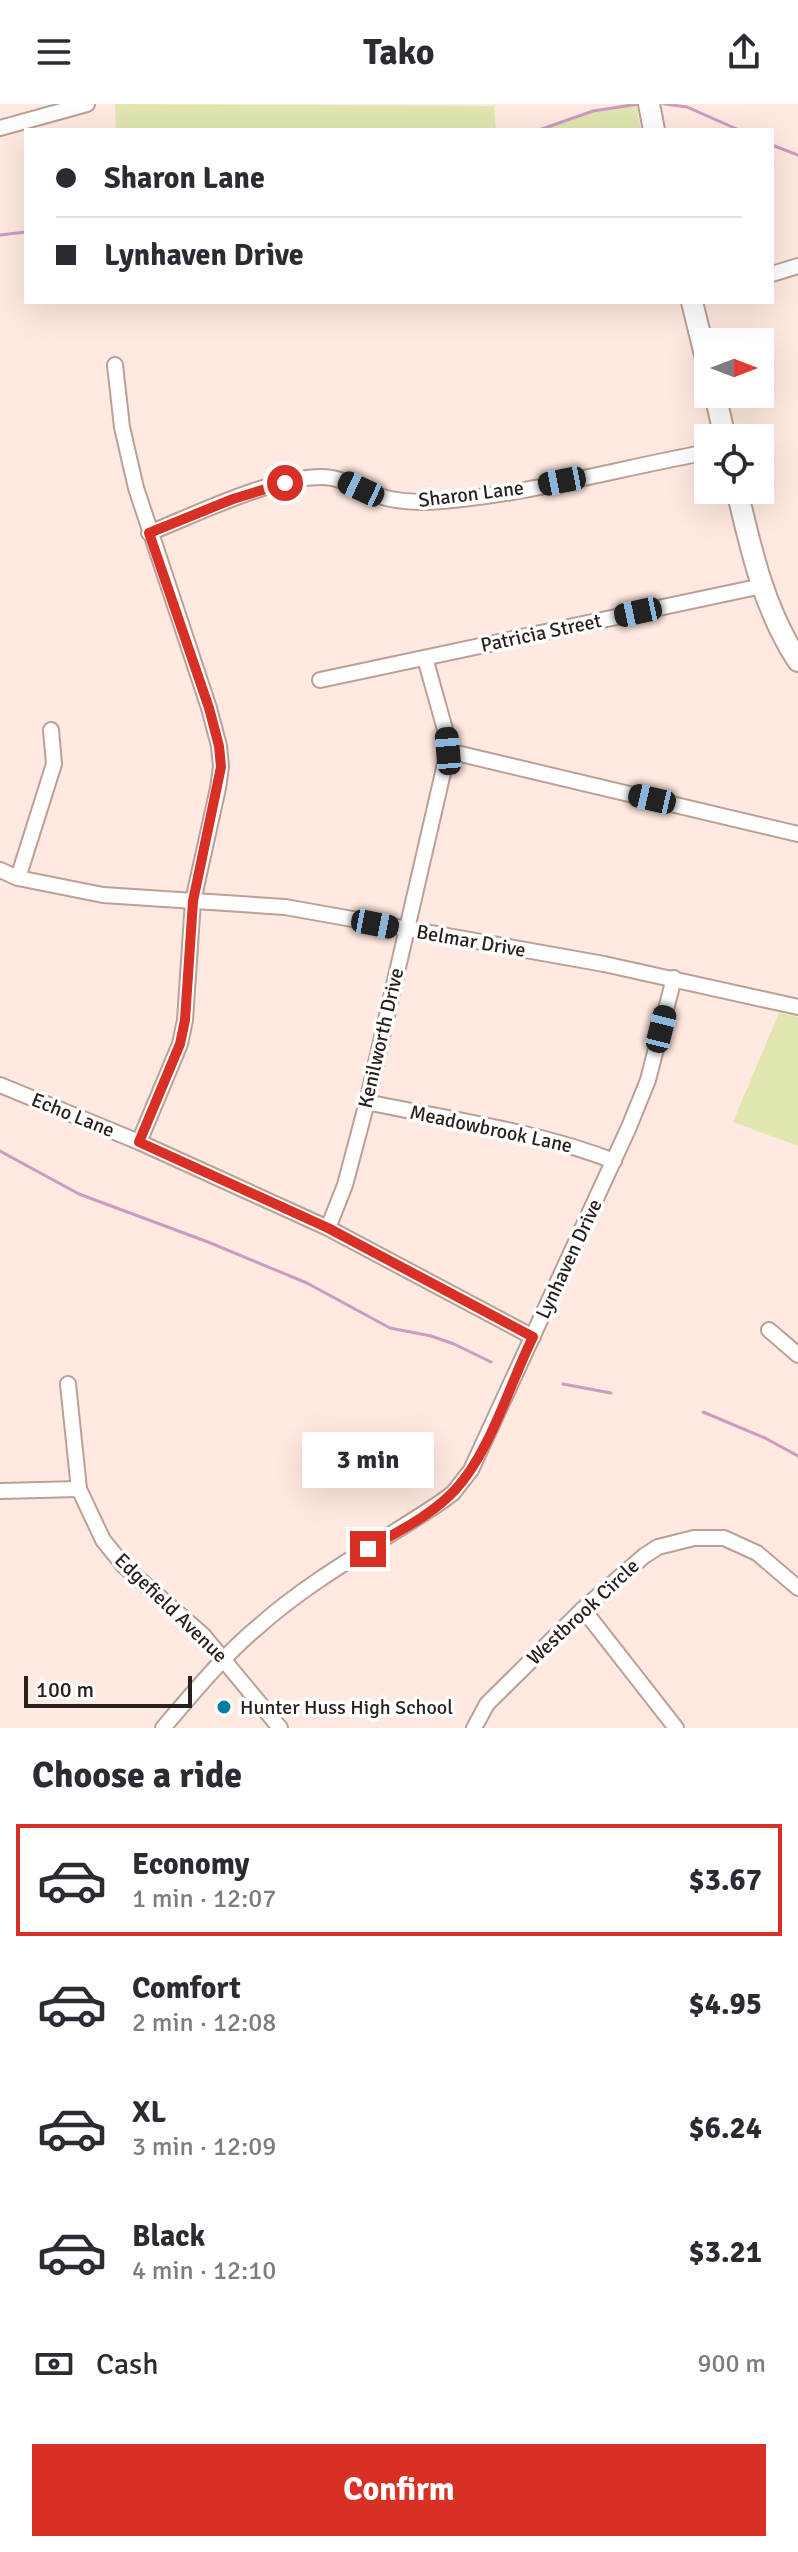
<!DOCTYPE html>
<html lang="en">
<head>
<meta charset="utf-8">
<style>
  :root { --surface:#fff; --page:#f2f2f3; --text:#2b2b33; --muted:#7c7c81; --line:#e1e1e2; --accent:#d93025 }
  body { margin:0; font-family:Signika,sans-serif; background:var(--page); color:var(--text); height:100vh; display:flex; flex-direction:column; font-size:30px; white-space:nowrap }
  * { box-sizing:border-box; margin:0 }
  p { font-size:26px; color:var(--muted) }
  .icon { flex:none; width:44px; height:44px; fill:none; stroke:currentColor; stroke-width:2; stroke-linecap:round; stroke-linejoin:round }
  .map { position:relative; height:1624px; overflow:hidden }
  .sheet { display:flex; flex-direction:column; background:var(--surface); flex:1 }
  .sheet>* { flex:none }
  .hud { position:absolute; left:24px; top:24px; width:750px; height:176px; border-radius:0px; box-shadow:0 8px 32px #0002; display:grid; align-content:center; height:176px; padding:0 32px; background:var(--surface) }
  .needle { width:52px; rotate:90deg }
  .controls { position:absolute; left:694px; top:224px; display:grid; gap:16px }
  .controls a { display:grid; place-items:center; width:80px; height:80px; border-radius:0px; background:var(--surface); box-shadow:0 8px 32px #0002; font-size:40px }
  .scale { position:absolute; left:24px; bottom:20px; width:168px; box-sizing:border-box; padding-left:8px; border:4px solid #291f1b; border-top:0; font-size:22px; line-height:28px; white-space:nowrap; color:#291f1b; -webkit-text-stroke:6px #fff; paint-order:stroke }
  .end { position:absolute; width:36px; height:36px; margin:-18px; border:10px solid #d93025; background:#fff; box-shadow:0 0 0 4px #fff }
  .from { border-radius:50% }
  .bubble { position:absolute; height:56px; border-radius:0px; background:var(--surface); box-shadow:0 8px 32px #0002; font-size:26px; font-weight:700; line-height:56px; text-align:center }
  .car { position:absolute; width:24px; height:48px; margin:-24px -12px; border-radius:10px; box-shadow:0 0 6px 2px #0007; background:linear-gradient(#222 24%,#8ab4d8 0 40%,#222 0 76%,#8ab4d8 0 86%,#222 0) }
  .hud b { display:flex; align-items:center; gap:28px; height:76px; font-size:30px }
  .hud b+b { border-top:2px solid var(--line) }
  .hud i { width:20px; height:20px; background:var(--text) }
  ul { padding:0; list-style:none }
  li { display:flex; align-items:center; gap:24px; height:112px; margin:0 16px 12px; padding:0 16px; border:4px solid transparent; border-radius:0px }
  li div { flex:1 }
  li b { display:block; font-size:30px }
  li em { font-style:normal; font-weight:700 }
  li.current { border-color:var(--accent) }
  li>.icon { width:72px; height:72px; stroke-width:1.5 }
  h2 { padding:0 32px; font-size:36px; line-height:96px }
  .pay { display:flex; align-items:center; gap:20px; height:88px; padding:0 32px; font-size:30px }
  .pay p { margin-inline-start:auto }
  .cta { display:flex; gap:16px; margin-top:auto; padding:16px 32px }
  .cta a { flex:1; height:92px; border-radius:0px; background:var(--accent); color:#fff; font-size:32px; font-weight:700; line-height:92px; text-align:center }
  header { display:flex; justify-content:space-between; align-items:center; height:104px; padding:0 32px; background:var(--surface); font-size:36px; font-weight:700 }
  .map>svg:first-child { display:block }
  .green { fill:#e1e6b0 }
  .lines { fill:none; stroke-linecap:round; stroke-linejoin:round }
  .stream { stroke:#cb9bc2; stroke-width:3 }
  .minor-casing { stroke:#baa096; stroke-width:18 }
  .secondary-casing { stroke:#baa096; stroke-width:24 }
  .minor { stroke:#fff; stroke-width:14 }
  .secondary { stroke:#fff; stroke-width:20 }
  .route { stroke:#d93025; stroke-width:10 }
  .poi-dot { fill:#017ea4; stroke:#fff; stroke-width:3 }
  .labels { text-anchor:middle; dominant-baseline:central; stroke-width:7; stroke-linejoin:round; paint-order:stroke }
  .street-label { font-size:20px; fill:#291f1b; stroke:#fff }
  .poi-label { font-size:20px; fill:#291f1b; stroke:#fff; text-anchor:start }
</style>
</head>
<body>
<header><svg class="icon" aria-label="menu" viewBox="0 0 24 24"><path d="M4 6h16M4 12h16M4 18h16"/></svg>Tako<svg class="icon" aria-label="share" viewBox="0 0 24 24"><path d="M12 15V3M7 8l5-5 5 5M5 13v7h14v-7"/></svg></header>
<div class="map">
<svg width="798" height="1624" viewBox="0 0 798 1624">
  <rect width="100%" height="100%" fill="#ffe9e0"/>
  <!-- green -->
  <g class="green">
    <polygon points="115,0 494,2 496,26 116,26"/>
    <polygon points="624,0 636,0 641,26 539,26 593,7"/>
    <polygon points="779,909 798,913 798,1042 733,1018"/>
  </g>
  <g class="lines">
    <!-- stream -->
    <g class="stream">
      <polyline points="664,0 687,3 739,26"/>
      <polyline points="539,26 593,7 639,0"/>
      <polyline points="772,41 798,51"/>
      <polyline points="0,131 26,128"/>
      <polyline points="0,1047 79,1090 208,1138 307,1179 390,1224 431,1232 454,1240 491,1258"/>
      <polyline points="563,1280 611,1289"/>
      <polyline points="703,1308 765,1334 798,1352"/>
    </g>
    <defs>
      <g id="minor">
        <polyline points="0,24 87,0"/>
        <polyline points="772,170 798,162"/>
        <polyline points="115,261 122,323 136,384 209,604 219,642 221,663 218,684 193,797 185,916 180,940 139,1038"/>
        <path d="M149,429C197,410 271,373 322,373C343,373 360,386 379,392C394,397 411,398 427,398C521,393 615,365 708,348"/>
        <polyline points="320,576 762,482"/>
        <polyline points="448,647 798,730"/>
        <polyline points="0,766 18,774 103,791 285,803 604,860 798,903"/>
        <polyline points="18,774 54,660 51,626"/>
        <polyline points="0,981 139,1038 328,1124 533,1233"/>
        <path d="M367,998C450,1016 534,1026 614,1057"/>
        <polyline points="328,1124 345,1081 367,998 448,647 446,629 425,554"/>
        <polyline points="769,1226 798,1251"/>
        <polyline points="68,1280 79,1385 103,1436 124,1462 203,1531 280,1624"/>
        <polyline points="0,1387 79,1385"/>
        <polyline points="583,1505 676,1624"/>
        <path d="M163,1624C193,1589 223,1552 259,1522C314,1473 380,1439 441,1398L453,1389L471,1366L629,1023L648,976L674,874"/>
        <polyline points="474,1624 487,1600 583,1505 644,1452 658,1443 694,1434 724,1434 757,1449 798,1484"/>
      </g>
      <g id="secondary">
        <polyline points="649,0 654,26"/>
        <polyline points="692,198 708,263"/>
        <polyline points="715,290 725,334"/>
        <path d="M737,386C751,446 764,505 798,557"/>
      </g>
    </defs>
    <!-- minor casing -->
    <use href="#minor" class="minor-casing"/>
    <!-- secondary casing -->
    <use href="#secondary" class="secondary-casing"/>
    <!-- minor -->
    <use href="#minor" class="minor"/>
    <!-- secondary -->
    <use href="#secondary" class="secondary"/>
  </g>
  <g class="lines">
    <!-- route -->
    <path class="route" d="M285,379L233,395L149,429L209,604L219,642L221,663L193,797L185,916L180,940L139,1038L328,1124L533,1233C510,1279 490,1349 455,1386C432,1411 397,1428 368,1445"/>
  </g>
  <!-- markers -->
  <circle class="poi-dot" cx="224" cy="1603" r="8"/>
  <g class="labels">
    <!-- street labels -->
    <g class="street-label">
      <text transform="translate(471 390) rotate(-7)">Sharon Lane</text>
      <text transform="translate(541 529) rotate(-12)">Patricia Street</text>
      <text transform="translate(471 837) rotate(10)">Belmar Drive</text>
      <text transform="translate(381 934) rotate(-77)">Kenilworth Drive</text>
      <text transform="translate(73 1011) rotate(22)">Echo Lane</text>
      <text transform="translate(491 1025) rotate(12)">Meadowbrook Lane</text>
      <text transform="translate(569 1155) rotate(-65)">Lynhaven Drive</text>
      <text transform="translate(171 1504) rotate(44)">Edgefield Avenue</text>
      <text transform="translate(583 1508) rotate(-43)">Westbrook Circle</text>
    </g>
    <!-- poi labels -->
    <g class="poi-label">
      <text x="240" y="1603">Hunter Huss High School</text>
    </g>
  </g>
</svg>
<div class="controls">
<a><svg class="needle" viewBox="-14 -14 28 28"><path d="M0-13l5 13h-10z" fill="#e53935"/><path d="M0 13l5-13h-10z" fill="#7c7c81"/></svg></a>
<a><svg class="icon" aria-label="locate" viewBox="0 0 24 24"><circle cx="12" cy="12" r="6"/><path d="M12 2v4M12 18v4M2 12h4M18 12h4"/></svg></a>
</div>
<div class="scale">100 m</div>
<i class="end from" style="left:285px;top:379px"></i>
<i class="end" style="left:368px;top:1445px"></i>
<div class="bubble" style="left:302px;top:1328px;width:132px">3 min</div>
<i class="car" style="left:562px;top:377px;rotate:259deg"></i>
<i class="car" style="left:361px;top:385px;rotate:295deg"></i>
<i class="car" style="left:638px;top:508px;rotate:258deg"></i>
<i class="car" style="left:448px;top:647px;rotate:355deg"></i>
<i class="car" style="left:652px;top:695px;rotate:283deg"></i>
<i class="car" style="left:375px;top:820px;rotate:101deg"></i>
<i class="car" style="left:661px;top:925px;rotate:14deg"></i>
<div class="hud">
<b><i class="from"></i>Sharon Lane</b>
<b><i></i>Lynhaven Drive</b>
</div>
</div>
<section class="sheet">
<h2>Choose a ride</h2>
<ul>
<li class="current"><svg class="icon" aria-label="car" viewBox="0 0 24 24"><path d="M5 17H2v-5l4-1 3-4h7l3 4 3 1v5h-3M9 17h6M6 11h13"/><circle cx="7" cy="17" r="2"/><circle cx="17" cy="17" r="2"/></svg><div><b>Economy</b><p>1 min · 12:07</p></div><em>$3.67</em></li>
<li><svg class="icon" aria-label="car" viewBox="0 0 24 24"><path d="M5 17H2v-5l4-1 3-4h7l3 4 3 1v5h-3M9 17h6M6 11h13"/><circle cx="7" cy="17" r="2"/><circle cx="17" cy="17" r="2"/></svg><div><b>Comfort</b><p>2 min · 12:08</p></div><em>$4.95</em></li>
<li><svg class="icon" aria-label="car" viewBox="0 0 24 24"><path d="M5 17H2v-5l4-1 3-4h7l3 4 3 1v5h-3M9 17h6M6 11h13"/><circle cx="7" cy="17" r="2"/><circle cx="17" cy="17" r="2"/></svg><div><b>XL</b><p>3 min · 12:09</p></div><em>$6.24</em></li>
<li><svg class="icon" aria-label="car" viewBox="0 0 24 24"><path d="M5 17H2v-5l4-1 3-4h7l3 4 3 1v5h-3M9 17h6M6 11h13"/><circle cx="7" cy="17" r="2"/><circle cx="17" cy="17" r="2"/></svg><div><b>Black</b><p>4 min · 12:10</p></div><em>$3.21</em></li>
</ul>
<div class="pay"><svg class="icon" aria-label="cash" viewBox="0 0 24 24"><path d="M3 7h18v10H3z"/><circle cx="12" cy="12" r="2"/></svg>Cash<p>900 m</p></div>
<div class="cta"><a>Confirm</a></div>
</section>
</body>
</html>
